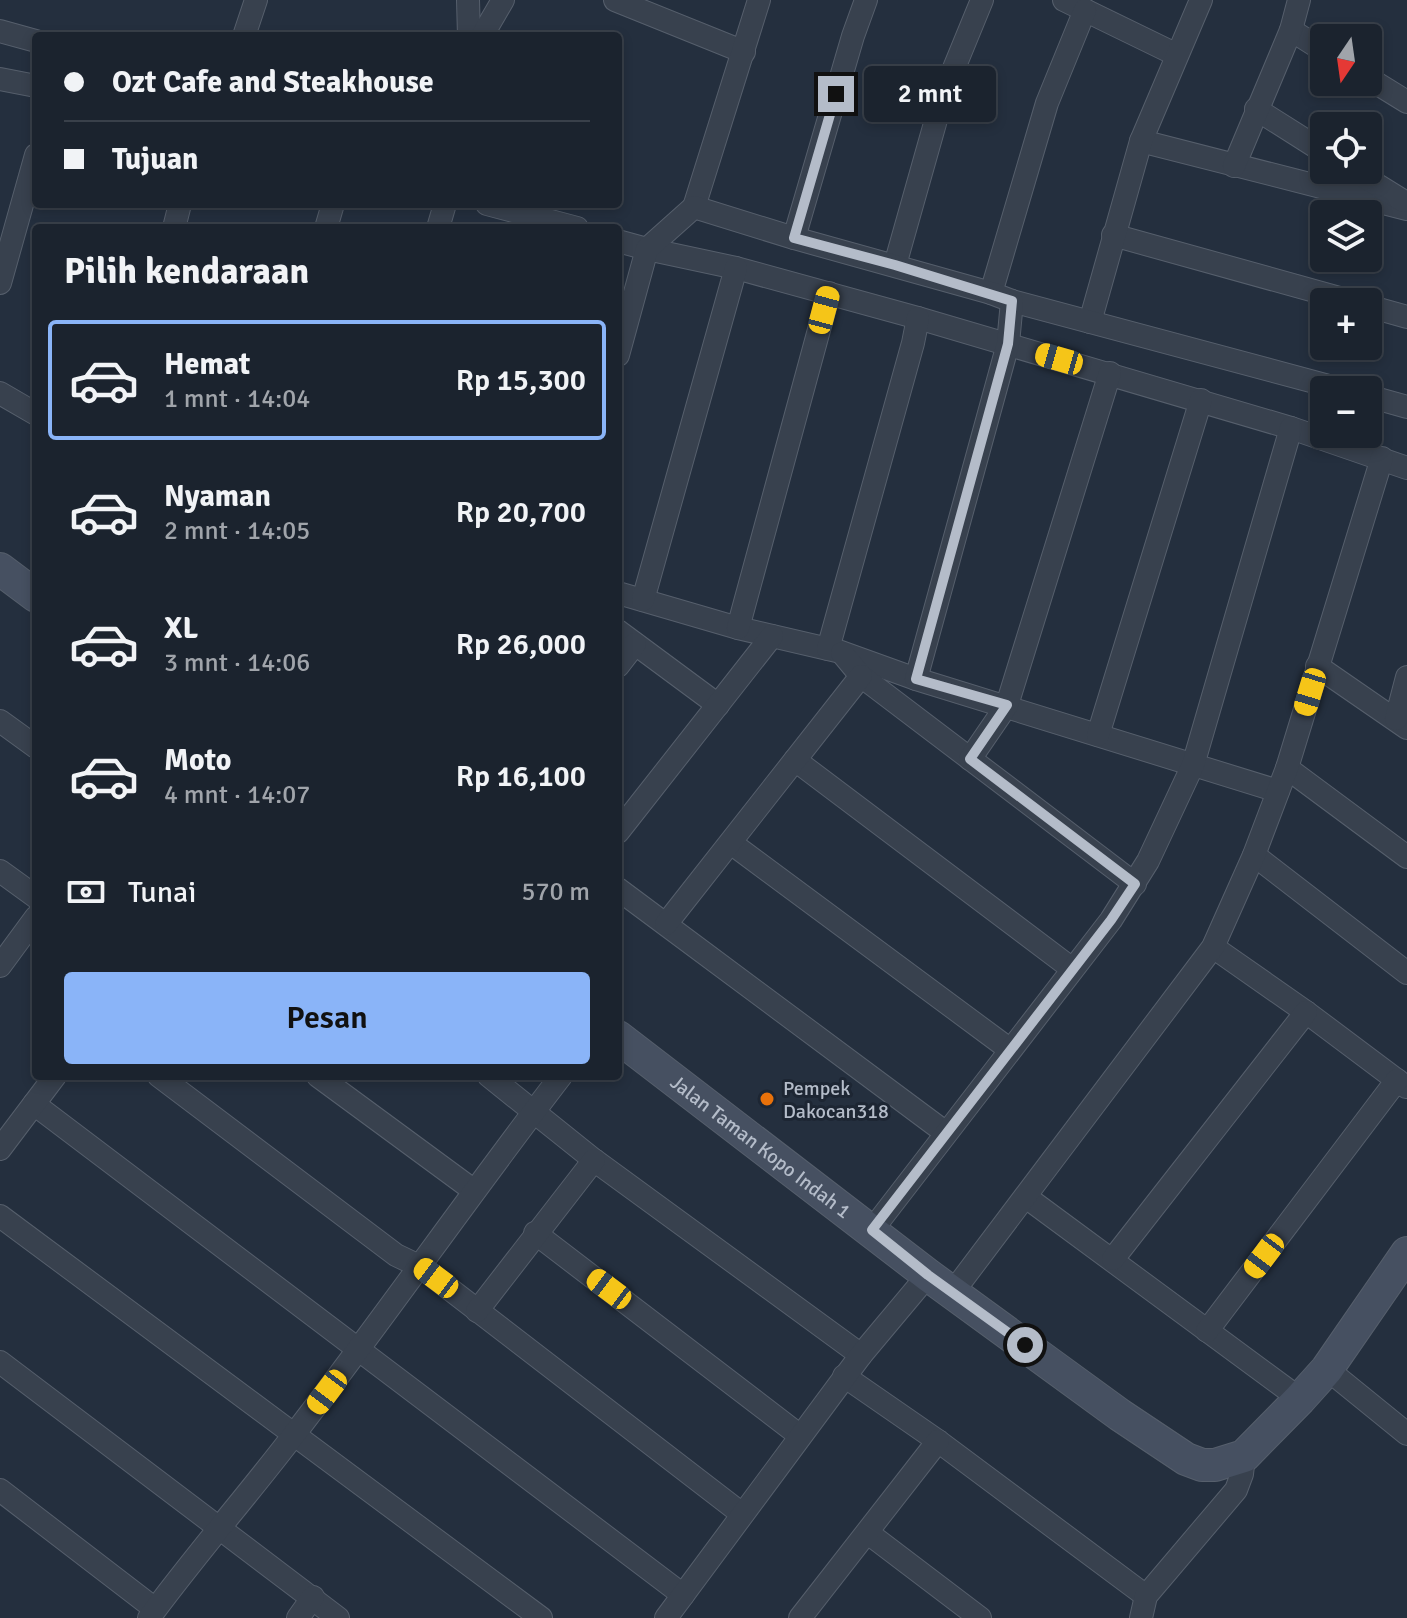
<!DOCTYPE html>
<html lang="id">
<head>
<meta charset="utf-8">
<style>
  :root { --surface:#1b232e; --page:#242b36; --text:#f1f3f6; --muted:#a0a4aa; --line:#39404a; --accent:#8ab4f8 }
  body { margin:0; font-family:Signika,sans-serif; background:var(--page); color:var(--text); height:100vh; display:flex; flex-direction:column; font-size:30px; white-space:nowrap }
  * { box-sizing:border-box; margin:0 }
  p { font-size:26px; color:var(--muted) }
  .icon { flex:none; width:44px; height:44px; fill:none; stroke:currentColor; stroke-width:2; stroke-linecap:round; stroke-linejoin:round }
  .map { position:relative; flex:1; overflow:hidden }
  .panel { position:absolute; left:32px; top:224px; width:590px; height:856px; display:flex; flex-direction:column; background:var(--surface); border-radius:8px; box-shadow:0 4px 12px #0003,0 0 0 2px var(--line) }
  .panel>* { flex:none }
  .banner { position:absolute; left:32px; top:32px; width:590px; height:176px; border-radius:8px; box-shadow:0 4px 12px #0003,0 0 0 2px var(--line); display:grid; align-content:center; height:176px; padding:0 32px; background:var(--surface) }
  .needle { width:52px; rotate:193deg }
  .buttons { position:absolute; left:1310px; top:24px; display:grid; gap:16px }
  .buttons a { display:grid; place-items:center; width:72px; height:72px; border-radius:8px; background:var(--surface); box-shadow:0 4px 12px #0003,0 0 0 2px var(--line); font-size:40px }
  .end { position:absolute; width:36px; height:36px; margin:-18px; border:10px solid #b4bcc9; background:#111; box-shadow:0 0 0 4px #111 }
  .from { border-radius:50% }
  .bubble { position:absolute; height:56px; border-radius:8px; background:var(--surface); box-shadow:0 4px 12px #0003,0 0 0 2px var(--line); font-size:26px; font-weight:600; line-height:56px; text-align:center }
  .car { position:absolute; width:24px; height:48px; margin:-24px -12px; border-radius:10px; box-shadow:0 0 6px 2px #0007; background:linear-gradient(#f5c518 24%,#345 0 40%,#f5c518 0 76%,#345 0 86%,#f5c518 0) }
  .banner b { display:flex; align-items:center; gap:28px; height:76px; font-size:30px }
  .banner b+b { border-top:2px solid var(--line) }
  .banner i { width:20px; height:20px; background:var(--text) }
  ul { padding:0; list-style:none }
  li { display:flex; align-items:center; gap:24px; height:120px; margin:0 16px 12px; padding:0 16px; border:4px solid transparent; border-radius:8px }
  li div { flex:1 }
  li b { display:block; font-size:30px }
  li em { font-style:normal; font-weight:600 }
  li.on { border-color:var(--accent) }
  li>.icon { width:72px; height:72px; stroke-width:1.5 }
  h2 { padding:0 32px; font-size:36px; line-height:96px }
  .pay { display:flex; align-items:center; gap:20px; height:88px; padding:0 32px; font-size:30px }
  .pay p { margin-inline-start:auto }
  .action { display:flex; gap:16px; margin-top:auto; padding:16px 32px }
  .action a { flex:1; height:92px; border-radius:8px; background:var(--accent); color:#111; font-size:32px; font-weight:600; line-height:92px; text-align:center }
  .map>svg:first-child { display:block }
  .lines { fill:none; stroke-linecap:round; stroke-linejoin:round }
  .minor-casing { stroke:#565f6c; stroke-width:24 }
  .secondary-casing { stroke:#565f6c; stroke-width:34 }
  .minor { stroke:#38414e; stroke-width:22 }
  .secondary { stroke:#465061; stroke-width:32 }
  .route { stroke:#b4bcc9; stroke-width:10 }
  .food-dot { fill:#e8710a; stroke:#1d2633; stroke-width:3 }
  .labels { text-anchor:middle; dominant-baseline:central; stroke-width:6; stroke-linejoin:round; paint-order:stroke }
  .poi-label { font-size:20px; fill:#b4bcc9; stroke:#1d2633; text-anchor:start }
  .street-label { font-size:20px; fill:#b4bcc9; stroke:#1d2633 }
</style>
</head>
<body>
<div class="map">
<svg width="1407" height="1618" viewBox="0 0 1407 1618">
  <rect width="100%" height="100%" fill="#242f3e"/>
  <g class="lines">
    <defs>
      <g id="minor">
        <polyline points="468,0 469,36"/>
        <polyline points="615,0 744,52"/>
        <polyline points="1064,0 1177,55"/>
        <polyline points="1291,30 1324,51"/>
        <polyline points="0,31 36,41"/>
        <polyline points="244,36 256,0"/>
        <polyline points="482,36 503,0"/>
        <polyline points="1368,78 1407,102"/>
        <polyline points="0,79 36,86"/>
        <polyline points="1256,109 1324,152"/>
        <polyline points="1141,141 1407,209"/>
        <polyline points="1234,166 1291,30 1299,0"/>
        <polyline points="1353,170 1403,201"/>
        <polyline points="487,204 577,228"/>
        <polyline points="694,207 759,0"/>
        <polyline points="174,228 180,204"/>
        <polyline points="326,228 333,204"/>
        <polyline points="438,228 445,204"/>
        <polyline points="1113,235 1354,302"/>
        <polyline points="794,238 853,36 866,0"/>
        <polyline points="618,241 647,249 736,268 918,318 1291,428 1407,468"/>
        <polyline points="895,265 943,95 982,0"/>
        <polyline points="0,283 36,155"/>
        <polyline points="991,293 1047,103 1085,10"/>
        <polyline points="1368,306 1407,317"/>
        <polyline points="1090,322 1141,141 1201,0"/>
        <polyline points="618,355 647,249 694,207 794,238 991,293 1012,301 1344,390"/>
        <polyline points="0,393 36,414"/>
        <polyline points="1368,396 1407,407"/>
        <polyline points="618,593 738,628 841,652 916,679 1278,791"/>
        <polyline points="643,600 736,268"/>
        <polyline points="738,628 829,293"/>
        <polyline points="618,631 718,705"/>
        <polyline points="828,649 913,343 918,318"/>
        <polyline points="842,653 861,676 1135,884"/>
        <polyline points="618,666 635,644"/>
        <polyline points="1317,666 1407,728"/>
        <polyline points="916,679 1008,344 1012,301"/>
        <polyline points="1396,719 1407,677"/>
        <polyline points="0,721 36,747"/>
        <polyline points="1098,735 1201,400"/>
        <polyline points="970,759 1007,705 1110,373"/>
        <polyline points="795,760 1071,968"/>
        <polyline points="1287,768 1407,857"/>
        <polyline points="618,832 772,636"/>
        <polyline points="731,843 1009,1049"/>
        <polyline points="1254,855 1407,973"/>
        <polyline points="0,871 36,897"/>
        <polyline points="618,889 946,1133"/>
        <polyline points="666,924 861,676"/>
        <polyline points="1213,947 1306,1012 1406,1087"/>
        <polyline points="0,966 36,917"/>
        <polyline points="159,1076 396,1255 421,1267 742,1514"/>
        <polyline points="318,1076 473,1190"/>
        <polyline points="489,1076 594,1160 861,1355"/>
        <polyline points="34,1104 683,1595"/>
        <polyline points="0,1149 55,1076"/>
        <polyline points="1026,1197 1300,1399"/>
        <polyline points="0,1216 541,1618"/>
        <polyline points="872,1230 1111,920 1148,861 1193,765 1291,428"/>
        <polyline points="535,1233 799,1435"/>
        <polyline points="1113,1259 1306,1012"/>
        <polyline points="953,1292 1213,947 1254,855 1287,768 1382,458"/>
        <polyline points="477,1311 594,1160"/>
        <polyline points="1207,1331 1397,1080"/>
        <polyline points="0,1362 338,1618"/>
        <polyline points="1327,1369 1407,1434"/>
        <polyline points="844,1376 938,1441 1146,1596"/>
        <polyline points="0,1490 155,1609"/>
        <polyline points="868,1533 980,1618"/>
        <path d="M149,1618C196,1554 248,1495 296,1432C386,1315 471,1193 561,1076"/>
        <polyline points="298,1618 313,1597"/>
        <polyline points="666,1618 861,1355 928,1275"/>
        <polyline points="800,1618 938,1441"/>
        <polyline points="1141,1618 1146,1596 1236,1490 1242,1474 1244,1456"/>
      </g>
      <g id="secondary">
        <polyline points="0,569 36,596"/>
        <path id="s1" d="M618,1037L928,1275L1120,1415L1186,1459L1202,1465H1215L1244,1456L1300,1399L1327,1369L1407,1253"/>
      </g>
    </defs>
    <!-- minor casing -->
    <use href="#minor" class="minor-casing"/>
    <!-- secondary casing -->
    <use href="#secondary" class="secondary-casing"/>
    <!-- minor -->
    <use href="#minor" class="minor"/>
    <!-- secondary -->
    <use href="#secondary" class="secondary"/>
  </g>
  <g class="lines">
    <!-- route -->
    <polyline class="route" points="836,94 794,238 895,265 1012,301 1008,344 916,679 1007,705 970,759 1135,884 1111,920 872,1230 928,1275 1025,1345"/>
  </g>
  <!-- markers -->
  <circle class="food-dot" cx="767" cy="1099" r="8"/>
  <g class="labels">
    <!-- poi labels -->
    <g class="poi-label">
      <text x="783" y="1088">Pempek<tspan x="783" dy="23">Dakocan318</tspan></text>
    </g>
    <!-- street labels -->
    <g class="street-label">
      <text stroke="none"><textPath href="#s1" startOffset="180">Jalan Taman Kopo Indah 1</textPath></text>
    </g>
  </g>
</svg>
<div class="buttons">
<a><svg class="needle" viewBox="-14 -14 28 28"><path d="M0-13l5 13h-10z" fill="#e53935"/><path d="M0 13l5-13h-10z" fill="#a0a4aa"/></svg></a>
<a><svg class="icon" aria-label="locate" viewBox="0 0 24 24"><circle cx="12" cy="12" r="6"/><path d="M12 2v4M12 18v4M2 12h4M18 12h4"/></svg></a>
<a><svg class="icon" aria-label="layers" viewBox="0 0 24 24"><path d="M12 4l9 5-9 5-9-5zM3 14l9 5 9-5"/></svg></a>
<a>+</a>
<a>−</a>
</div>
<i class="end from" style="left:1025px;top:1345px"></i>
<i class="end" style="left:836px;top:94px"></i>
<div class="bubble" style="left:864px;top:66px;width:132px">2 mnt</div>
<i class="car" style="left:824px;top:310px;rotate:15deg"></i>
<i class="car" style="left:1059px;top:359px;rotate:286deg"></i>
<i class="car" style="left:1310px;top:692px;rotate:197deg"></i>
<i class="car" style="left:1264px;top:1256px;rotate:217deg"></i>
<i class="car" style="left:436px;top:1278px;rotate:307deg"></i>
<i class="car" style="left:609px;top:1289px;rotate:307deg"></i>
<i class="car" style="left:327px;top:1392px;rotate:217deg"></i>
<div class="banner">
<b><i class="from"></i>Ozt Cafe and Steakhouse</b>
<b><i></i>Tujuan</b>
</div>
<section class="panel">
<h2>Pilih kendaraan</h2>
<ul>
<li class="on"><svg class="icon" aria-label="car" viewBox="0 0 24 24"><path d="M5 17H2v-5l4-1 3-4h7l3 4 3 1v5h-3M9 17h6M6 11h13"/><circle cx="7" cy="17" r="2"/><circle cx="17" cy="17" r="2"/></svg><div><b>Hemat</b><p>1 mnt · 14:04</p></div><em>Rp 15,300</em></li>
<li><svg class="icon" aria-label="car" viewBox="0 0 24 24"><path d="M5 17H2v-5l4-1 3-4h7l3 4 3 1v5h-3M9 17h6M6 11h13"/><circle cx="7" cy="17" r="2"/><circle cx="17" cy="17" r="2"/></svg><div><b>Nyaman</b><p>2 mnt · 14:05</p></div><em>Rp 20,700</em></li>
<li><svg class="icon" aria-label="car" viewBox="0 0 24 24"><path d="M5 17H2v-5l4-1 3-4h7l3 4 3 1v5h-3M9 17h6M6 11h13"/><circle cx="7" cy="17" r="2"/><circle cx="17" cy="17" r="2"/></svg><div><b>XL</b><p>3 mnt · 14:06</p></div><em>Rp 26,000</em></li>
<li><svg class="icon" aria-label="car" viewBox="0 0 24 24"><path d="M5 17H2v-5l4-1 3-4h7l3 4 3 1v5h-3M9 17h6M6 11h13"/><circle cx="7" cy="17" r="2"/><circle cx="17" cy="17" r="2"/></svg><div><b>Moto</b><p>4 mnt · 14:07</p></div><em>Rp 16,100</em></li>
</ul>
<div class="pay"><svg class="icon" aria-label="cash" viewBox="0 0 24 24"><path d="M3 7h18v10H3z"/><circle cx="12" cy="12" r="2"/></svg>Tunai<p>570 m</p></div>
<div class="action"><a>Pesan</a></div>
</section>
</div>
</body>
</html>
